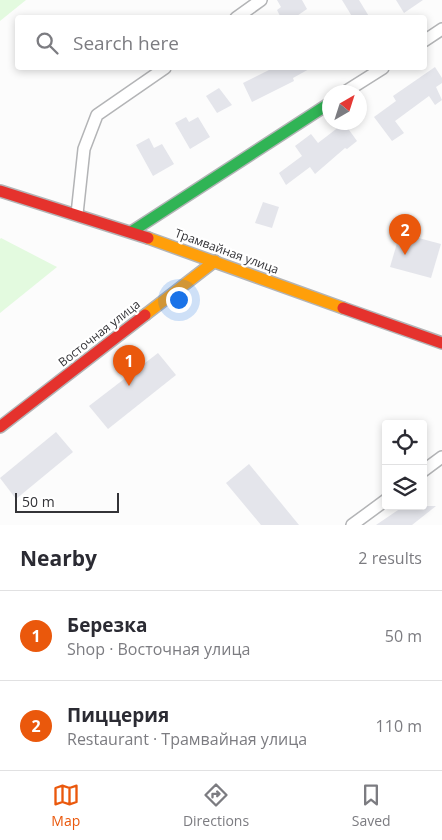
<!DOCTYPE html>
<meta charset="utf-8">
<style>
:root{--surface:#fff;--page:#f7f7f7;--text:#2b2b33;--muted:#7c7c81;--line:#e1e1e2;--accent:#ea580c}
body{margin:0;font-family:"Open Sans",sans-serif;background:var(--page);color:var(--text)}
.controls{position:absolute;right:15px;bottom:15px;display:grid;overflow:hidden;border-radius:5px;box-shadow:0 2px 8px #0003}
.controls button{width:45px;height:45px;display:grid;place-items:center;padding:0;border:0;border-bottom:1px solid var(--line);background:var(--surface);color:var(--text);font:25px sans-serif}
.compass{position:absolute;left:322px;top:85px;width:45px;height:45px;border-radius:50%;background:var(--surface);box-shadow:0 2px 8px #0003;rotate:39deg}
.scale{position:absolute;left:15px;bottom:12px;width:104px;box-sizing:border-box;padding-left:5px;border:2px solid #333337;border-top:0;font-size:14px;line-height:18px;white-space:nowrap;color:#333337;-webkit-text-stroke:4px #fff;paint-order:stroke}
.you{position:absolute;left:178px;top:299px;width:18px;height:18px;margin:-12px;border:4px solid #fff;border-radius:50%;background:#1a73e8;box-shadow:0 0 0 8px #1a73e833}
.badge{display:grid;place-items:center;width:32px;height:32px;border-radius:50%;background:var(--accent);color:#fff;font-size:16px;font-weight:700}
.pin{position:absolute;translate:-50% -41px;filter:drop-shadow(0 1px 2px #0008)}
.pin::after{content:'';position:absolute;top:26px;width:18px;height:15px;background:inherit;clip-path:polygon(0 0,100% 0,50% 100%)}
.list{margin:0;padding:0;list-style:none}
h2{display:flex;justify-content:space-between;align-items:center;height:65px;margin:0;padding:0 20px;font-size:21px}
h2 small{font-size:16px;font-weight:400;color:var(--muted)}
.list li{display:grid;grid-template-columns:32px 1fr auto;gap:15px;align-items:center;box-sizing:border-box;height:90px;padding:0 20px;border-top:1px solid var(--line)}
.list b{display:block;font-size:19px;white-space:nowrap}
.list p{margin:0;font-size:16px;white-space:nowrap;color:var(--muted)}
.list em{font-size:16px;font-style:normal;color:var(--muted)}
.icon{flex:none;width:28px;height:28px;fill:none;stroke:currentColor;stroke-width:2;stroke-linecap:round;stroke-linejoin:round}
.map{position:relative;flex:none;width:442px;height:525px;overflow:hidden}
.search{position:absolute;background:var(--surface);box-shadow:0 2px 8px #0003;left:15px;right:15px;top:15px;height:55px;display:flex;align-items:center;gap:12px;box-sizing:border-box;padding:0 18px;border-radius:5px;color:var(--muted);font-size:19px}
.sheet{height:245px;background:var(--surface)}
nav{display:flex;justify-content:space-around;align-items:center;box-sizing:border-box;height:70px;border-top:1px solid var(--line);background:var(--surface);font-size:14px;color:var(--muted)}
nav a{display:grid;justify-items:center;gap:2px}
nav .on{color:var(--accent)}
.map>svg:first-child{display:block}
</style>
<div class="map">
<svg width="442" height="525" viewBox="0 0 442 525">
<rect width="100%" height="100%" fill="#fcfcfc"/>
<!-- green -->
<g fill="#e3fadf">
<polygon points="0,0 26,0 0,21"/>
<polygon points="1,238 57,267 0,313 0,239"/>
</g>
<!-- building -->
<g fill="#e4e5eb">
<polygon points="277,0 302,0 307,9 294,18 281,18 277,10 281,7"/>
<polygon points="342,0 359,0 370,18 353,18"/>
<polygon points="396,0 423,0 404,13"/>
<polygon points="435,67 442,78 442,83 436,87 442,100 435,105 429,96 395,121 404,133 392,141 374,117 396,101 393,96"/>
<polygon points="273,68 311,68 293,78 294,81 252,102 243,83"/>
<polygon points="219,88 232,105 217,113 206,96"/>
<polygon points="186,117 189,122 198,117 210,137 190,149 175,123"/>
<polygon points="344,123 357,141 347,149 345,148 315,174 310,167 286,185 279,173 302,156 295,146 311,134 318,143"/>
<polygon points="149,138 154,148 162,144 174,164 153,176 136,145"/>
<polygon points="263,202 279,207 272,228 255,223"/>
<polygon points="400,233 441,244 431,278 390,267"/>
<polygon points="158,353 176,375 108,429 89,406"/>
<polygon points="56,432 73,452 16,499 0,478"/>
<polygon points="249,464 299,525 261,525 226,483"/>
<polygon points="404,506 436,506 412,525 376,525"/>
</g>
<g fill="none" stroke-linecap="round" stroke-linejoin="round">
<!-- street casing -->
<g stroke="#b3b4b6" stroke-width="14">
<g id="street">
<polyline points="236,18 261,0"/>
<polyline points="424,41 442,29"/>
<polyline points="345,92 383,68"/>
<polyline points="77,214 84,149 97,115 165,68"/>
<polyline points="423,471 442,457"/>
<polyline points="352,525 386,500"/>
</g>
</g>
<!-- fast casing -->
<g stroke="#b3b4b6" stroke-width="14">
<polyline id="fast" points="131,232 330,103"/>
</g>
<!-- slow casing -->
<g stroke="#b3b4b6" stroke-width="14">
<g id="slow">
<polyline points="148,238 343,308"/>
<polyline points="145,315 215,261"/>
</g>
</g>
<!-- jam casing -->
<g stroke="#b3b4b6" stroke-width="14">
<g id="jam">
<polyline points="0,191 148,238"/>
<polyline points="343,308 442,343"/>
<polyline points="0,427 145,315"/>
</g>
</g>
<!-- street -->
<use href="#street" stroke="#fff" stroke-width="11"/>
<!-- fast -->
<use href="#fast" stroke="#30b455" stroke-width="11"/>
<!-- slow -->
<use href="#slow" stroke="#ff9f0a" stroke-width="11"/>
<!-- jam -->
<use href="#jam" stroke="#e5322d" stroke-width="11"/>
</g>
<g text-anchor="middle" dominant-baseline="central" stroke-width="4.5" stroke-linejoin="round" paint-order="stroke">
<!-- street labels -->
<g font-size="12" fill="#333337" stroke="#fff">
<text transform="translate(227 251) rotate(20)">Трамвайная улица</text>
<text transform="translate(99 333) rotate(-38)">Восточная улица</text>
</g>
</g>
</svg>
<div class="controls">
<button><svg class="icon" aria-label="locate" viewBox="0 0 24 24"><circle cx="12" cy="12" r="6"/><path d="M12 2v4M12 18v4M2 12h4M18 12h4"/></svg></button>
<button><svg class="icon" aria-label="layers" viewBox="0 0 24 24"><path d="M12 4l9 5-9 5-9-5zM3 14l9 5 9-5"/></svg></button>
</div>
<svg class="compass" viewBox="-18 -18 36 36"><path d="M0-13l5 13h-10z" fill="#e53935"/><path d="M0 13l5-13h-10z" fill="#7c7c81"/></svg>
<div class="scale">50 m</div>
<div class="you"></div>
<div class="pin badge" style="left:129px;top:386px">1</div>
<div class="pin badge" style="left:405px;top:255px">2</div>
<div class="search"><svg class="icon" aria-label="search" viewBox="0 0 24 24"><circle cx="10" cy="10" r="6"/><path d="M15 15l6 6"/></svg>Search here</div>
</div>
<section class="sheet">
<h2>Nearby<small>2 results</small></h2>
<ul class="list">
<li><span class="badge">1</span><div><b>Березка</b><p>Shop · Восточная улица</p></div><em>50 m</em></li>
<li><span class="badge">2</span><div><b>Пиццерия</b><p>Restaurant · Трамвайная улица</p></div><em>110 m</em></li>
</ul>
</section>
<nav>
<a class="on"><svg class="icon" aria-label="map" viewBox="0 0 24 24"><path d="M3 6l6-2 6 2 6-2v14l-6 2-6-2-6 2zM9 4v14M15 6v14"/></svg>Map</a>
<a><svg class="icon" aria-label="directions" viewBox="0 0 24 24"><path d="M12 3l9 9-9 9-9-9zM9 14v-3h6M13 9l2 2-2 2"/></svg>Directions</a>
<a><svg class="icon" aria-label="saved" viewBox="0 0 24 24"><path d="M7 4h10v16l-5-4-5 4z"/></svg>Saved</a>
</nav>
